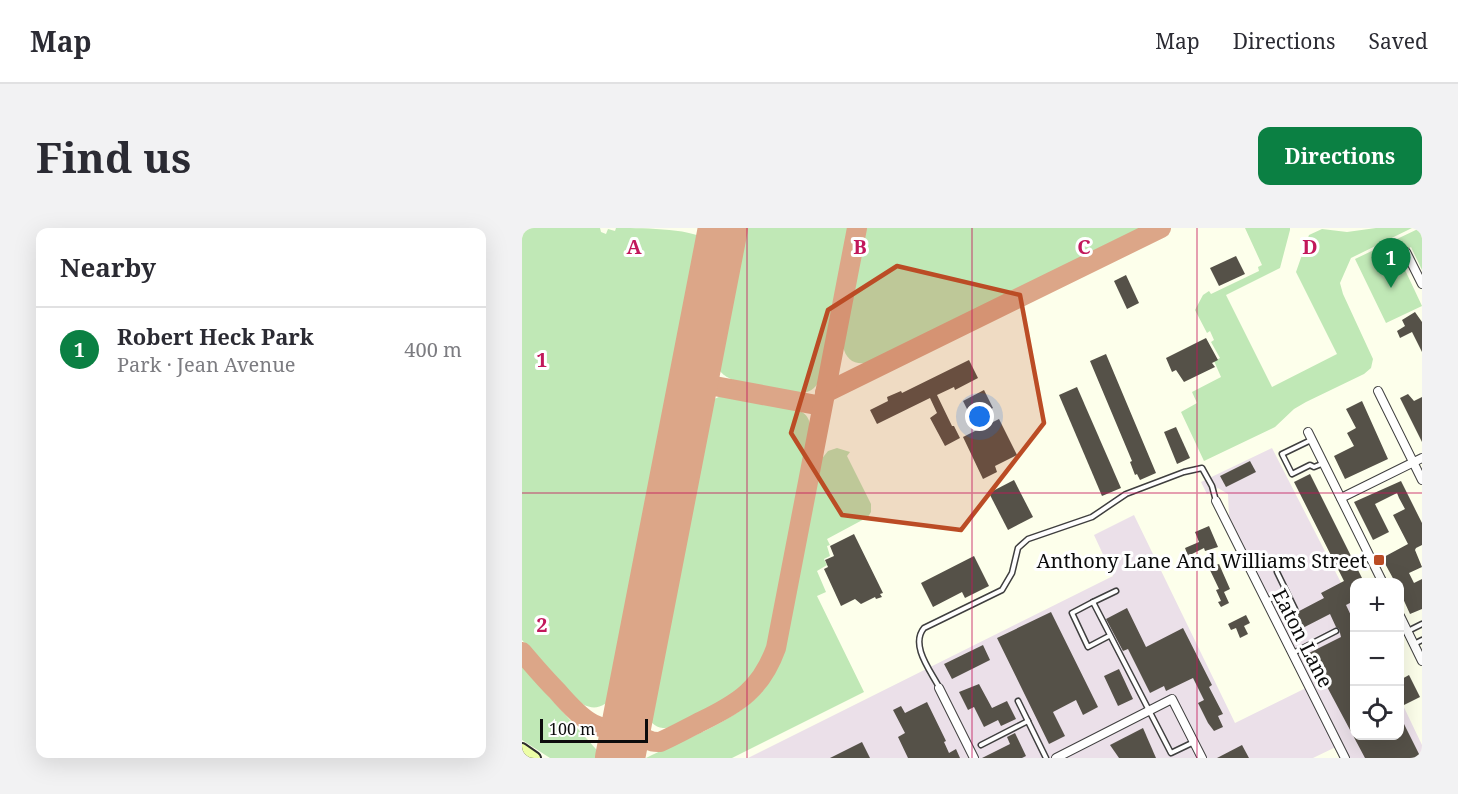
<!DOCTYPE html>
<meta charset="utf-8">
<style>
:root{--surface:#fff;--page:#f2f2f3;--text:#2b2b33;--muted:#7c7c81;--line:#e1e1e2;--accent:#0b8043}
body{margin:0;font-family:"Noto Serif",serif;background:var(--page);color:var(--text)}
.controls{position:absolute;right:18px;bottom:18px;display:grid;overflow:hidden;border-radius:12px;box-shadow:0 6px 24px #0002}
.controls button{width:54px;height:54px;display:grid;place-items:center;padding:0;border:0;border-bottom:2px solid var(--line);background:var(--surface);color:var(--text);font:30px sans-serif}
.scale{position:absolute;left:18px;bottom:15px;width:108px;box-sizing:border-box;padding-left:6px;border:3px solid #0c0c0c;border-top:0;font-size:16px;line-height:21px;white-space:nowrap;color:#0c0c0c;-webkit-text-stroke:4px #fff;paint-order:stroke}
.you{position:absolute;left:458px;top:189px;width:21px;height:21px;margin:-15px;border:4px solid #fff;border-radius:50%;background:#1a73e8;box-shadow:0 0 0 9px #1a73e833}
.badge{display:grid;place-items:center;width:39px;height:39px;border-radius:50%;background:var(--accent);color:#fff;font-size:20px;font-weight:700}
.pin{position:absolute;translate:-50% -50px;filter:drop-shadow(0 2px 3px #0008)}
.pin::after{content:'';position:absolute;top:32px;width:21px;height:18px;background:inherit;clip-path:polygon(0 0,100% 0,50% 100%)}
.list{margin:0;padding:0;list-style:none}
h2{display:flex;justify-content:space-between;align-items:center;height:78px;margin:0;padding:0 24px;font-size:26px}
h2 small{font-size:20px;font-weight:400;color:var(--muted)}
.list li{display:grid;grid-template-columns:39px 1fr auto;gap:18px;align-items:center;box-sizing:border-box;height:84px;padding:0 24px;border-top:2px solid var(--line)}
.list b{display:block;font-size:22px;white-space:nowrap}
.list p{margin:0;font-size:20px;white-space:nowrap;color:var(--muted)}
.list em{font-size:20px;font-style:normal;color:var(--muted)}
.icon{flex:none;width:33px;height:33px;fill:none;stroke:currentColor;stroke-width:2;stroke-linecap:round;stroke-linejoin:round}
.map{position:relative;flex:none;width:900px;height:530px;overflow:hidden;border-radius:12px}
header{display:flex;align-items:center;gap:36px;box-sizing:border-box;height:84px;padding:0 30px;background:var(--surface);border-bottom:2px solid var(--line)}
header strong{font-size:28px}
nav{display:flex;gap:33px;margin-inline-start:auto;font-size:21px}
.intro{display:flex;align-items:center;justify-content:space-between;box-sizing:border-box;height:144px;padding:0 36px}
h1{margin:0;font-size:42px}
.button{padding:15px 27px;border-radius:12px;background:var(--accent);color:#fff;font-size:21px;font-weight:700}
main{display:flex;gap:36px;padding:0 36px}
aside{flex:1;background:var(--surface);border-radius:12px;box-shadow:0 6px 24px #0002}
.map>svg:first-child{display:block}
</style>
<header>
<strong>Map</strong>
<nav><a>Map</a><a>Directions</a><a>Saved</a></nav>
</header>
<div class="intro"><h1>Find us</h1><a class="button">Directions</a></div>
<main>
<aside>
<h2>Nearby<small></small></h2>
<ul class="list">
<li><span class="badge">1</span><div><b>Robert Heck Park</b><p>Park · Jean Avenue</p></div><em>400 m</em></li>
</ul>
</aside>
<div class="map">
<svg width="900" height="530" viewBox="0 0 900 530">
<rect width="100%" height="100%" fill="#fdffeb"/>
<!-- industrial -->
<polygon fill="#ebe0e9" points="750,220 832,380 832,508 878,508 878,471 900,517 900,530 828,530 820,516 791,530 226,530 591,348 572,307 612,287 713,495 790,457 707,288 706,266 696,260 685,266 679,254"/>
<!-- green -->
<g fill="#c0e8b6">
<path d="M0,0H78L79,4L84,6L86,1L93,3L94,0C113,0 170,0 182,11L94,464C71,498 50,468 32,448C21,436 11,424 0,412Z"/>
<path d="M217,0H326L297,153C293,161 287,165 278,165L211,152C201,148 194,141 192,130Z"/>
<path d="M343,0H626L349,134C334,138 324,133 321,118Z"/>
<polygon points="723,0 768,0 768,2 758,40 704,67 750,159 815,126 774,44 787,7 800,1 825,4 854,0 890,0 829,30 818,55 821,66 851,131 849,140 842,146 784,174 772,181 753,199 682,233 659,184 675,175 670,164 699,149 692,133 698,130 689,114 692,112 688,103 685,105 673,82 681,67 687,63 689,66 737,43 736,39 740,37"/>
<polygon points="898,0 900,0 900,42 889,19 876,27 900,78 864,95 833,31"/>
<path d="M199,168L213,169L278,183C288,188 289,196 287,206L247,411C242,429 235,443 223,457C212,469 156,502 141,500C132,499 128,493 123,486L182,181L190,172Z"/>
<path d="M315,220L328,224L325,228L349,276V284L346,289L305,311L308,317L305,318L308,328L302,331L305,337L295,343L304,364L295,368L342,464L210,530H124C158,513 210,495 237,467C249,454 255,439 262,423L298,233L306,223Z"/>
<polygon points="0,438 81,529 81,530 28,530 0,512"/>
</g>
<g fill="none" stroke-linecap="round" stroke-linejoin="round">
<!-- taxiway -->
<g stroke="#dca688" stroke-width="20">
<polyline points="171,154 300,178"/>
<polyline points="303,165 639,0"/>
<path d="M0,424C11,437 23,451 35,463C53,484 88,524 108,480"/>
<path d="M108,480C107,498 120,515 138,514C152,508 166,500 180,493C217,475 239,461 254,420L335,0"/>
</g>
<!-- runway -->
<polyline stroke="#dca688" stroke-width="50" points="98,530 201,0"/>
</g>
<!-- building -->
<g fill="#555148">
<polygon points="714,28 723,46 697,58 688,40"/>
<polygon points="604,47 617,75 605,81 592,53"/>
<polygon points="893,84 900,94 900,124 890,104 878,110 875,103 883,98 880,92"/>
<polygon points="684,110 696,132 690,135 693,139 662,154 654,142 650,144 644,130"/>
<polygon points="584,126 634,245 618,252 615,246 613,247 608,234 610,233 568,133"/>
<polygon points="447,132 456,150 433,162 432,159 415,167 430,198 432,198 438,210 423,218 408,190 415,185 408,170 355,196 348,182 366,173 365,169 379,163 380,165"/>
<polygon points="555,159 599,260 580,268 537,167"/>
<polygon points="462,162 471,180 450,191 441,173"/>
<polygon points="886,166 892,173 900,169 900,214 878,170"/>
<polygon points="840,173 866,231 823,251 812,228 832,218 825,205 834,200 824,181"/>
<polygon points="477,191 495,227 473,238 475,244 461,251 441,209"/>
<polygon points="654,199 668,230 655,236 642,204"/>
<polygon points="728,233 734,244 704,259 698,248"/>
<polygon points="788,246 842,354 832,354 832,373 824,377 832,394 832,507 878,507 878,488 899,530 843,530 787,425 819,409 817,401 814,399 808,386 769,406 762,391 802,370 799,365 822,353 772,254"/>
<polygon points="492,252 511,289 486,302 467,265"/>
<polygon points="879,253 900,295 900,317 894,320 893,322 900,339 887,345 892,355 900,351 900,381 888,386 878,364 878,354 873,354 860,330 886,316 871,287 883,281 877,270 875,265 853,276 867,304 851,312 832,274"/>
<polygon points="687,298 696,319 683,323 682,320 666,328 663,320 677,314 673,304"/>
<polygon points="332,306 361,365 358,366 360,369 354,371 353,369 339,376 333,371 319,378 302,341 306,339 303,332 312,328 308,318"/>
<polygon points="452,328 467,358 443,370 440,364 411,379 399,355"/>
<polygon points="697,336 708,361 702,364 707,375 699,379 696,374 699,373 694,362 697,361 687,340"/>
<polygon points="605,380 624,419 661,400 690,457 687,459 701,486 696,488 701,499 692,503 686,495 676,475 682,472 671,450 644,463 642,458 628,465 606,421 601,423 584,391"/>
<polygon points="529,384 576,479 561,487 554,472 531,484 543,508 527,516 475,410"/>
<polygon points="724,387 728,395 722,398 726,406 718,410 714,400 709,402 706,396"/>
<polygon points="461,417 468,432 430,451 422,436"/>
<polygon points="597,441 611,471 596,478 582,448"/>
<polygon points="887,447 898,469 878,479 878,452"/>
<polygon points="457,456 470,480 485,473 494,491 479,498 476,492 462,499 452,479 446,482 437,464"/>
<polygon points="405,474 424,513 422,514 427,525 434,521 438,530 386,530 376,509 383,505 371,482 379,478 383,485"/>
<polygon points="621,500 634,530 597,530 588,517"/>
<polygon points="493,505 504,528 500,530 460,530 488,516 485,509"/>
<polygon points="340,514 348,530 308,530"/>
<polygon points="720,517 727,530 695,530"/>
</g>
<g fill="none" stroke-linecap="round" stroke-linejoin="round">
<!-- lane casing -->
<g stroke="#3f3f3f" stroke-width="7">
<g id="lane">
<polyline points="789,212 760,226 770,246 788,237 792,239 802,235"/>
<polyline points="755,344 773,381"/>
<polyline points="745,373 764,363"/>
<polyline points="571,374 594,363"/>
<polyline points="886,403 900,396"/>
<polyline points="587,408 566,419 550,385 571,374 649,525 672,514"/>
<polyline points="892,416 900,412"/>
<polyline points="771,425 814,403"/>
<path d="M417,459C408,442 388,417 402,400L480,362L490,345L496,320L506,311L570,289L604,266L662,244L680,240L690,258L694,273"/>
<polyline points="496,473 524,530"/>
<polyline points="459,517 506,493"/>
</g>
</g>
<!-- street casing -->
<g stroke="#3f3f3f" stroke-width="10">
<g id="street">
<polyline points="884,24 900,56"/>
<polyline points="856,163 900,252"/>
<polyline points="786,204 861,355"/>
<polyline points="819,270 900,230"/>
<polyline points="694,273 823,530"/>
<polyline points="878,388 900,433"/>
<polyline points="417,460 452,530"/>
<polyline points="534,530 650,471 680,530"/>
</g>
</g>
<!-- secondary casing -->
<g stroke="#2e2e2e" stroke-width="14">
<polyline id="secondary" points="0,521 13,530"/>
</g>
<!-- lane -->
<use href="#lane" stroke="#fff" stroke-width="4"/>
<!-- street -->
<use href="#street" stroke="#fff" stroke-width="8"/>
<!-- secondary -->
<use href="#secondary" stroke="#edfea7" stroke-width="10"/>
</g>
<!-- marked area -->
<path fill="#bb4c25" fill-opacity="0.2" stroke="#bb4c25" stroke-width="4.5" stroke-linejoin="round" d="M375,38L498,67L522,195L439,302L320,287L269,205L306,82Z"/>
<!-- grid -->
<path fill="none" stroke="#c2185b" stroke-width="1.5" stroke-opacity="0.55" d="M225,0V530M450,0V530M675,0V530M0,265H900"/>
<!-- markers -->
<rect fill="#bb4c25" stroke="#fff" stroke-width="2" x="851" y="326" width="12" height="12" rx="3"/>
<g text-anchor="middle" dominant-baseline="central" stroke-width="6" stroke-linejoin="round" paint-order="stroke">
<!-- poi labels -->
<g font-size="20" fill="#0c0c0c" stroke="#fff" text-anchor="end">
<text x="845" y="332">Anthony Lane And Williams Street</text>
</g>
<!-- street labels -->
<g font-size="20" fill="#0c0c0c" stroke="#fff">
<text transform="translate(781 410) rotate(63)">Eaton Lane</text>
</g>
</g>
<g font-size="20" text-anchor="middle" font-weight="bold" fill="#c2185b" stroke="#fff" stroke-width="6" stroke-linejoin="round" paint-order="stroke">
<text x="112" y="26">A</text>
<text x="338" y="26">B</text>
<text x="562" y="26">C</text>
<text x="788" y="26">D</text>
<text x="20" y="139">1</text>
<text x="20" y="404">2</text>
</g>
</svg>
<div class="controls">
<button>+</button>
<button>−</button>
<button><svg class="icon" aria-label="locate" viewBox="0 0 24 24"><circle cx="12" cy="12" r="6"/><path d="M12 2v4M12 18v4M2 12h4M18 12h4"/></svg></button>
</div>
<div class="scale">100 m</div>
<div class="you"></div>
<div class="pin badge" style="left:869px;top:60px">1</div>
</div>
</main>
